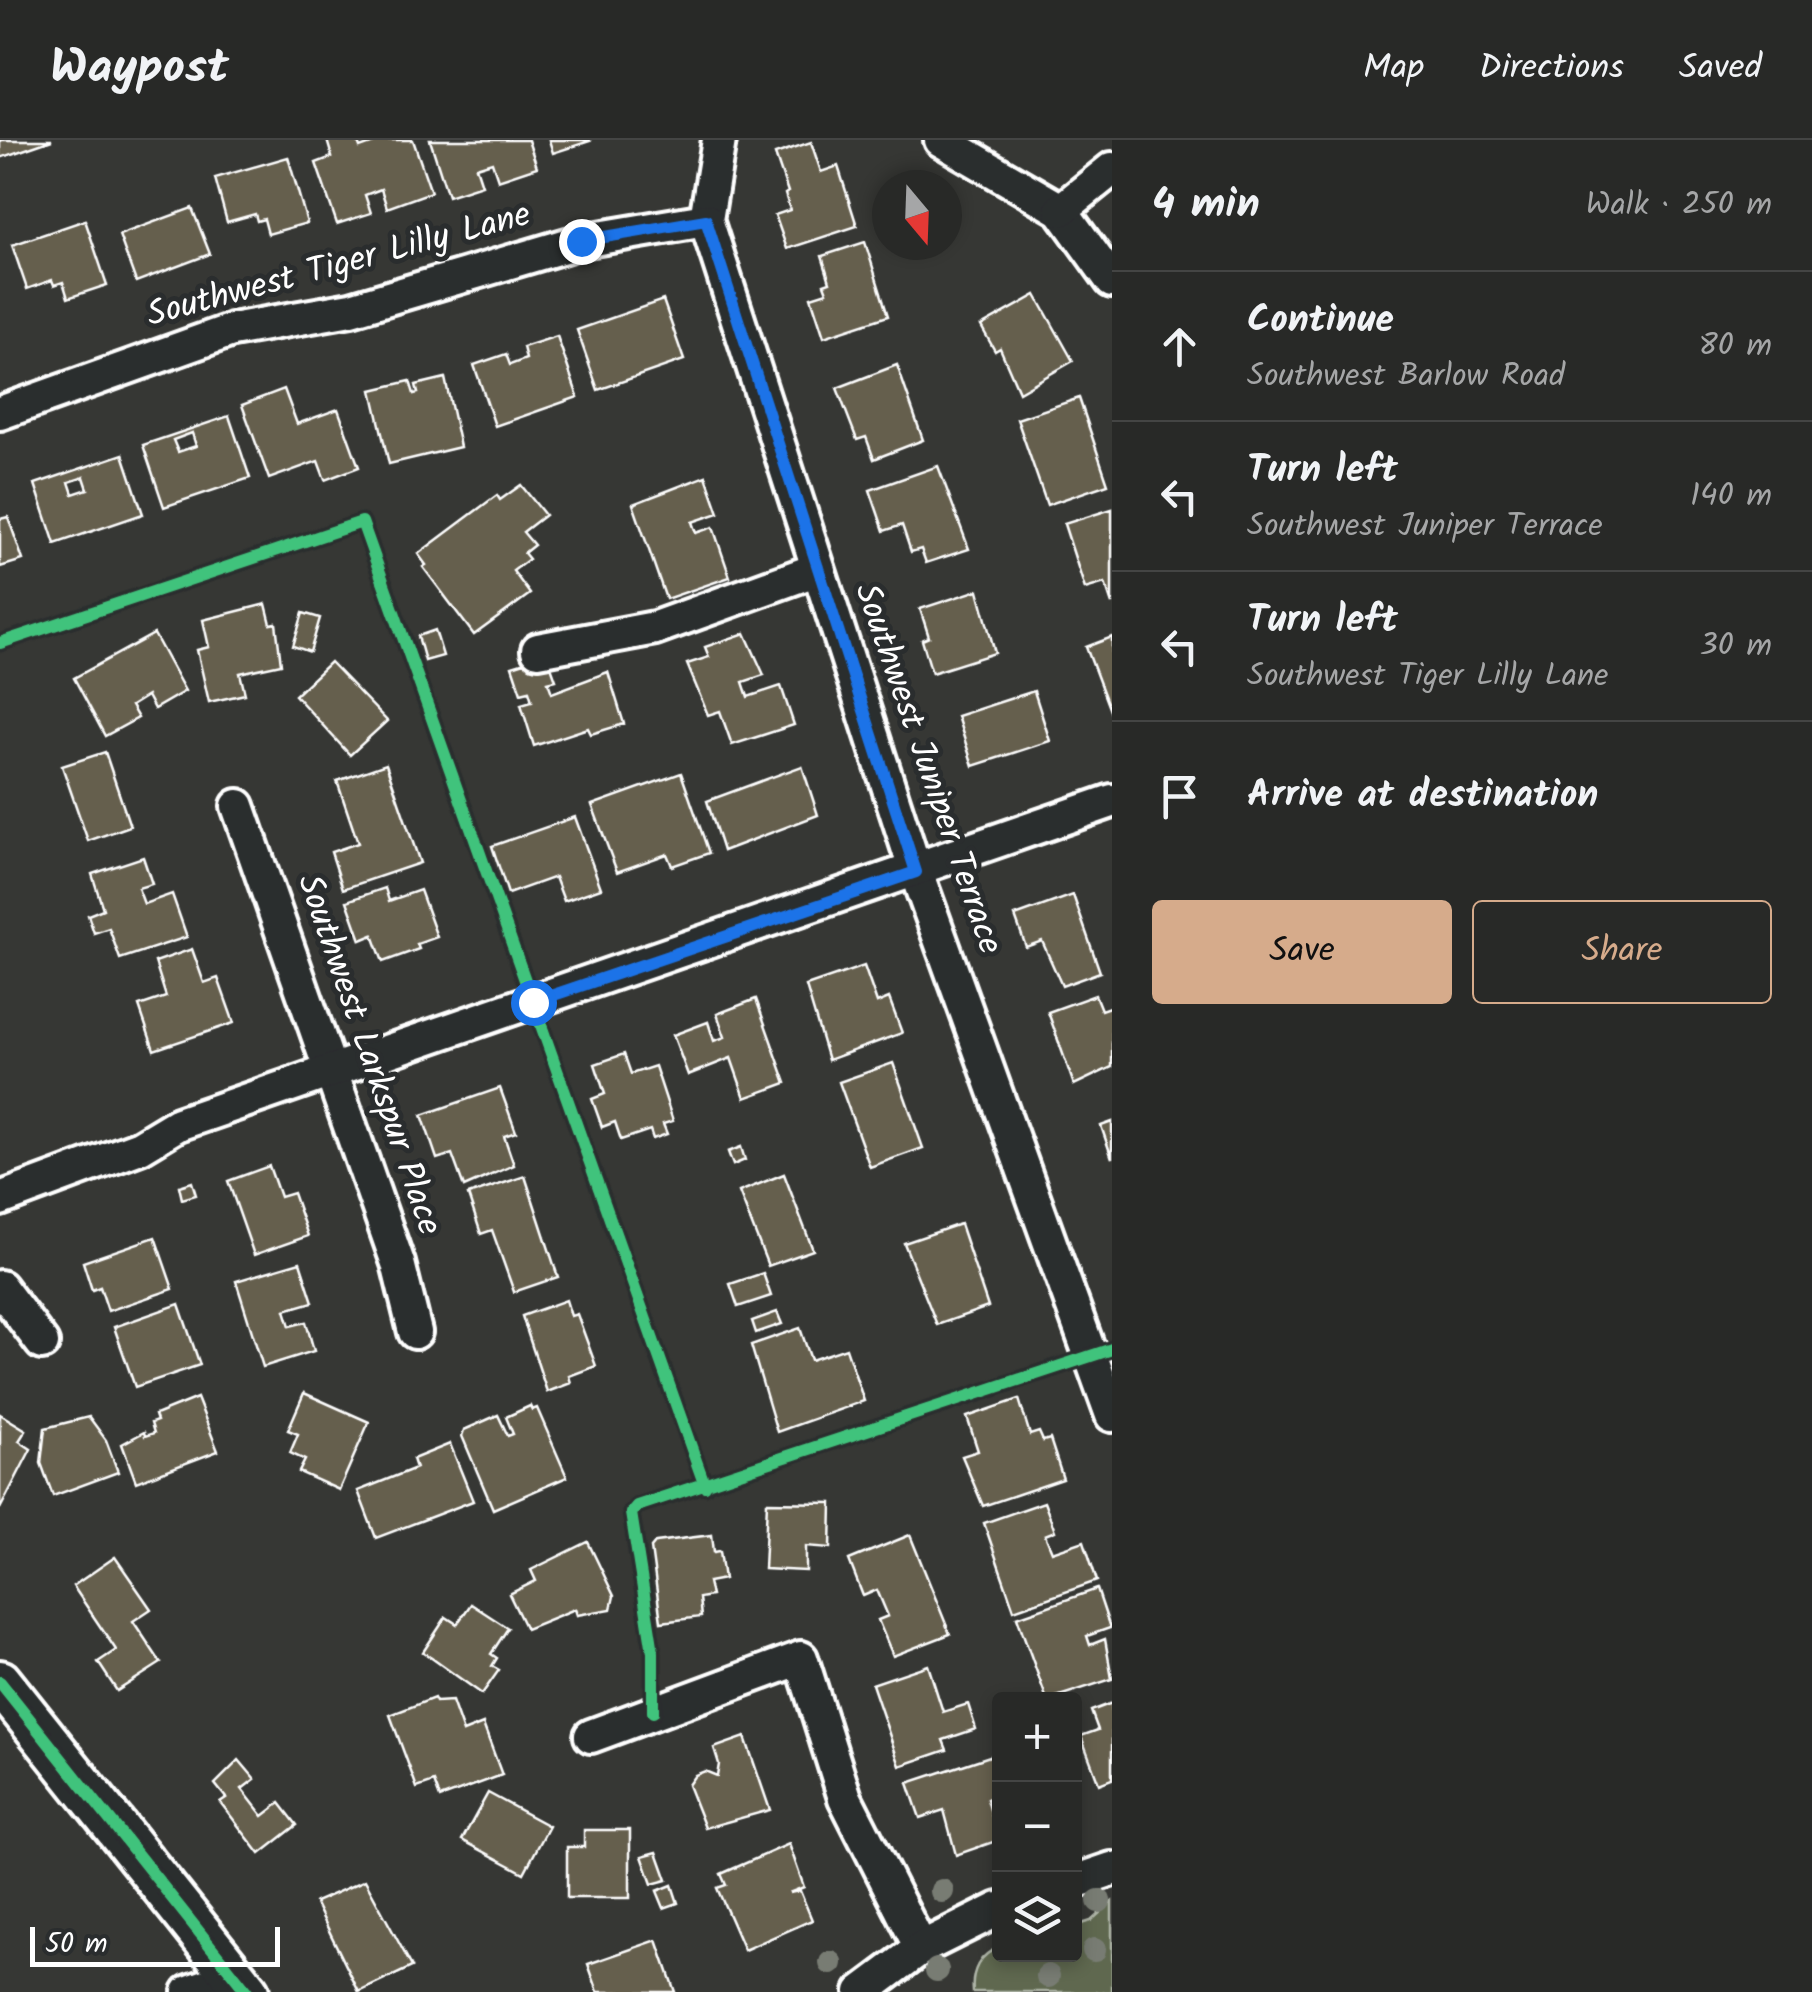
<!DOCTYPE html>
<meta charset="utf-8">
<style>
:root{--surface:#282927;--page:#30312f;--text:#f1f3f6;--muted:#a5a6a7;--line:#444544;--accent:#d6ab8b}
body{margin:0;font-family:Kalam,sans-serif;background:var(--page);color:var(--text)}
.controls{position:absolute;right:30px;bottom:30px;display:grid;overflow:hidden;border-radius:10px;box-shadow:0 5px 15px #0003}
.controls button{width:90px;height:90px;display:grid;place-items:center;padding:0;border:0;border-bottom:2px solid var(--line);background:var(--surface);color:var(--text);font:50px sans-serif}
.compass{position:absolute;left:872px;top:30px;width:90px;height:90px;border-radius:50%;background:var(--surface);box-shadow:0 5px 15px #0003;rotate:161deg}
.scale{position:absolute;left:30px;bottom:25px;width:250px;box-sizing:border-box;padding-left:10px;border:5px solid #fff;border-top:0;font-size:28px;line-height:35px;white-space:nowrap;color:#fff;-webkit-text-stroke:8px #2a2d2e;paint-order:stroke}
.stop{position:absolute;width:30px;height:30px;margin:-22px;border:8px solid #1a73e8;border-radius:50%;background:#fff}
.stop.end{background:#1a73e8;border-color:#fff;box-shadow:0 2px 10px #0008}
.list{margin:0;padding:0;list-style:none}
h2{display:flex;justify-content:space-between;align-items:center;height:130px;margin:0;padding:0 40px;font-size:42px}
h2 small{font-size:32px;font-weight:400;color:var(--muted)}
.list li{display:grid;grid-template-columns:65px 1fr auto;gap:30px;align-items:center;box-sizing:border-box;height:150px;padding:0 40px;border-top:2px solid var(--line)}
.list b{display:block;font-size:38px;white-space:nowrap}
.list p{margin:0;font-size:32px;white-space:nowrap;color:var(--muted)}
.list em{font-size:32px;font-style:normal;color:var(--muted)}
.actions{display:flex;gap:20px;padding:30px 40px}
.actions a{flex:1;padding:22px 0;border:2px solid var(--accent);border-radius:10px;text-align:center;font-size:35px;color:var(--accent)}
.actions .main{background:var(--accent);color:#111}
.icon{flex:none;width:55px;height:55px;fill:none;stroke:currentColor;stroke-width:2;stroke-linecap:round;stroke-linejoin:round}
.map{position:relative;flex:none;width:1112px;height:1852px;overflow:hidden}
header{display:flex;align-items:center;gap:60px;box-sizing:border-box;height:140px;padding:0 50px;background:var(--surface);border-bottom:2px solid var(--line)}
header strong{font-size:48px}
nav{display:flex;gap:55px;margin-inline-start:auto;font-size:35px}
main{display:flex}
aside{flex:1;background:var(--surface)}
.map>svg:first-child{display:block}
</style>
<header>
<strong>Waypost</strong>
<nav><a>Map</a><a>Directions</a><a>Saved</a></nav>
</header>
<main>
<div class="map">
<svg width="1112" height="1852" viewBox="0 0 1112 1852">
<rect width="100%" height="100%" fill="#363734"/>
<filter id="ink" filterUnits="userSpaceOnUse"><feTurbulence type="fractalNoise" baseFrequency=".01" numOctaves="2"/><feDisplacementMap in="SourceGraphic" scale="20" xChannelSelector="R" yChannelSelector="G"/><feConvolveMatrix kernelMatrix="1 2 1 2 8 2 1 2 1" color-interpolation-filters="sRGB"/></filter>
<g filter="url(#ink)">
<!-- green -->
<path fill="#5e684f" stroke="#aeb4a7" stroke-width="2.5" d="M1112,1762V1852H973C971,1832 979,1814 999,1808V1814H1074L1075,1786L1091,1781Z"/>
<!-- building -->
<g fill="#655e4e" stroke="#fff" stroke-width="2.5" fill-rule="evenodd">
<polygon points="0,0 52,0 0,18"/>
<polygon points="327,0 357,0 360,8 382,0 413,0 431,52 387,68 381,49 365,55 371,73 337,84 316,23 332,17"/>
<polygon points="430,0 528,0 537,27 498,40 492,22 476,27 482,45 448,56"/>
<polygon points="549,0 589,0 590,1 553,13"/>
<polygon points="811,2 821,32 838,26 857,86 787,109 775,75 790,70 785,54 788,52 775,14"/>
<polygon points="288,17 307,83 268,94 264,79 257,81 255,74 227,82 215,38"/>
<polygon points="192,68 210,114 136,142 119,95"/>
<polygon points="85,80 107,145 68,158 63,142 54,145 52,140 27,149 12,105"/>
<polygon points="865,102 888,176 824,197 811,157 827,152 824,144 830,142 822,116"/>
<polygon points="1036,155 1073,221 1019,252 1000,208 995,211 981,186"/>
<polygon points="663,160 684,220 598,250 577,190"/>
<polygon points="557,196 578,257 495,286 474,225 506,214 510,225 526,219 523,207"/>
<polygon points="897,225 923,300 874,319 866,297 857,300 837,248"/>
<polygon points="445,238 460,307 389,324 372,250 410,241 414,254 418,253 416,245"/>
<polygon points="284,249 297,284 338,269 359,327 325,340 318,321 269,339 242,265"/>
<polygon points="1079,258 1108,344 1047,365 1017,279"/>
<path d="M229,276L250,338L164,367L143,305ZM192,293L196,306L178,312L173,300Z"/>
<path d="M123,314L143,374L55,404L35,344ZM84,337L88,349L73,354L69,342Z"/>
<polygon points="938,326 969,409 926,423 921,409 911,412 902,385 884,391 870,350"/>
<polygon points="706,336 719,373 692,382 696,393 713,387 730,437 666,459 633,364"/>
<polygon points="521,345 545,375 523,392 534,405 524,413 529,419 513,431 530,454 474,495 423,427 426,425 418,414 497,355 500,360"/>
<polygon points="1112,369 1112,464 1105,443 1085,449 1064,384"/>
<polygon points="8,377 23,420 0,427 0,379"/>
<polygon points="978,450 995,513 932,533 922,500 929,497 920,469"/>
<polygon points="266,464 271,484 276,483 281,524 240,533 245,554 209,562 197,510 209,507 203,480"/>
<polygon points="303,473 320,478 310,512 293,506"/>
<polygon points="435,490 443,516 425,521 418,496"/>
<polygon points="745,493 764,535 743,542 748,557 781,546 794,585 732,605 720,571 708,575 687,524 709,517 705,507"/>
<polygon points="154,494 185,551 154,569 147,556 131,566 138,578 105,596 74,538"/>
<polygon points="1112,497 1112,576 1086,507"/>
<polygon points="547,515 556,540 548,542 552,553 608,532 624,584 591,594 588,588 534,606 521,564 532,561 529,551 521,553 512,526"/>
<polygon points="330,522 387,581 350,615 295,555"/>
<polygon points="1034,551 1050,601 973,626 957,576"/>
<polygon points="105,612 130,686 88,701 62,626"/>
<polygon points="386,624 420,723 343,749 331,712 358,703 337,641"/>
<polygon points="802,626 818,675 723,711 707,661"/>
<polygon points="681,633 709,713 672,726 667,714 617,732 592,665"/>
<polygon points="575,677 601,748 564,761 555,737 508,754 492,706"/>
<polygon points="143,717 152,744 138,748 144,764 172,754 187,797 120,819 109,788 94,793 88,775 103,769 92,734"/>
<polygon points="385,748 389,761 420,750 437,797 417,804 419,809 383,822 373,795 361,800 347,761"/>
<polygon points="1073,755 1100,832 1062,846 1042,801 1026,807 1015,776"/>
<polygon points="192,809 204,843 218,838 234,883 154,910 139,866 166,857 155,822"/>
<polygon points="864,826 877,863 889,858 902,893 828,920 806,846"/>
<polygon points="1095,855 1101,870 1112,866 1112,927 1074,945 1048,872"/>
<polygon points="756,859 786,943 745,958 731,918 688,935 673,895 708,882 714,901 725,897 717,874"/>
<polygon points="624,914 631,934 655,926 673,981 663,984 667,994 653,999 650,990 621,1000 615,982 602,987 592,959 605,954 595,924"/>
<polygon points="893,923 923,1008 870,1027 839,942"/>
<polygon points="500,948 516,992 504,996 514,1025 464,1047 452,1014 437,1019 422,975"/>
<polygon points="1112,982 1112,1018 1101,986"/>
<polygon points="741,1007 745,1020 733,1025 728,1012"/>
<polygon points="269,1026 280,1057 293,1053 308,1096 254,1115 228,1041"/>
<polygon points="784,1034 813,1110 768,1126 739,1052"/>
<polygon points="525,1036 558,1137 514,1152 492,1090 481,1094 468,1055"/>
<polygon points="192,1042 196,1055 182,1059 179,1046"/>
<polygon points="960,1084 988,1167 937,1185 904,1103"/>
<polygon points="155,1097 173,1149 108,1171 100,1147 92,1150 83,1122"/>
<polygon points="300,1122 313,1162 285,1170 290,1186 306,1182 314,1211 263,1227 236,1141"/>
<polygon points="763,1133 771,1156 738,1167 730,1144"/>
<polygon points="566,1160 571,1176 577,1174 596,1226 569,1236 571,1243 547,1252 522,1176"/>
<polygon points="179,1164 200,1225 135,1247 114,1187"/>
<polygon points="777,1172 782,1184 756,1193 752,1181"/>
<polygon points="800,1188 811,1220 846,1208 864,1261 777,1292 751,1205"/>
<polygon points="304,1253 369,1282 339,1350 299,1332 305,1320 290,1313 298,1294 288,1290"/>
<polygon points="197,1258 218,1311 136,1342 122,1304 144,1292 145,1296 154,1293 151,1283 157,1281 155,1275"/>
<polygon points="1019,1259 1030,1295 1039,1292 1043,1301 1050,1299 1063,1339 983,1366 962,1316 978,1311 967,1277"/>
<polygon points="530,1266 532,1270 537,1268 567,1337 493,1369 462,1296 464,1290 498,1275 508,1296 513,1294 506,1277"/>
<polygon points="0,1274 26,1290 19,1301 31,1309 0,1369"/>
<polygon points="89,1277 106,1300 118,1332 53,1356 41,1323 45,1288"/>
<polygon points="450,1304 473,1361 376,1398 358,1351 416,1328 413,1319"/>
<polygon points="767,1362 832,1363 831,1408 806,1406 806,1431 764,1429"/>
<polygon points="1044,1362 1055,1391 1045,1395 1052,1412 1084,1401 1097,1441 1014,1470 984,1383"/>
<polygon points="712,1395 714,1412 720,1411 724,1439 708,1442 711,1456 699,1458 701,1477 661,1482 651,1408 656,1402"/>
<polygon points="910,1395 950,1494 893,1516 878,1480 888,1476 877,1450 863,1456 849,1420"/>
<polygon points="588,1402 614,1456 611,1469 577,1475 575,1469 526,1489 509,1454 536,1441 531,1430"/>
<polygon points="115,1417 151,1469 133,1481 161,1523 117,1551 98,1522 116,1510 73,1446"/>
<polygon points="1097,1449 1110,1488 1087,1496 1090,1505 1105,1499 1112,1539 1047,1560 1017,1477"/>
<polygon points="471,1464 508,1488 491,1514 497,1518 492,1526 499,1530 482,1554 423,1512 446,1477 457,1484"/>
<polygon points="928,1525 943,1572 968,1564 976,1589 943,1600 947,1610 900,1626 872,1544"/>
<polygon points="434,1558 436,1562 452,1561 463,1592 483,1584 502,1635 440,1658 434,1642 417,1648 390,1575"/>
<polygon points="1112,1563 1112,1639 1099,1644 1081,1596 1098,1590 1091,1571"/>
<polygon points="745,1597 770,1670 705,1688 688,1645 695,1635 705,1631 717,1636 719,1624 714,1608"/>
<polygon points="993,1615 999,1654 987,1659 999,1700 956,1715 944,1670 920,1678 908,1643"/>
<polygon points="239,1620 255,1639 242,1649 263,1676 280,1663 297,1685 260,1714 220,1662 226,1658 215,1644"/>
<polygon points="488,1653 549,1686 524,1733 462,1700"/>
<polygon points="584,1690 630,1690 630,1758 567,1758 567,1707 584,1707"/>
<polygon points="789,1704 804,1747 789,1753 800,1751 812,1780 744,1810 717,1748 726,1745 721,1734"/>
<polygon points="657,1712 667,1740 652,1744 642,1716"/>
<polygon points="365,1740 412,1827 359,1852 315,1762"/>
<polygon points="672,1745 678,1763 664,1768 657,1751"/>
<polygon points="657,1800 675,1852 598,1852 588,1824"/>
</g>
<g fill="none" stroke-linecap="round" stroke-linejoin="round">
<!-- minor casing -->
<g stroke="#fff" stroke-width="40">
<g id="minor">
<polyline points="719,0 706,80 916,732 1112,1275"/>
<polyline points="941,0 1061,70 1112,141"/>
<polyline points="1061,70 1112,29"/>
<polyline points="0,273 232,190 351,169 581,101 706,80"/>
<polyline points="538,510 655,488 818,429"/>
<polyline points="238,666 398,1123 415,1192"/>
<polyline points="0,1059 140,1007 178,984 1112,661"/>
<polyline points="0,1147 42,1203"/>
<polyline points="591,1596 801,1518 845,1658 921,1808"/>
<polyline points="1074,1742 1112,1729"/>
<polyline points="189,1852 234,1836"/>
<polyline points="862,1852 921,1808 999,1769"/>
</g>
</g>
<!-- major casing -->
<g stroke="#fff" stroke-width="50">
<polyline id="major" points="0,1542 247,1852"/>
</g>
<!-- minor -->
<use href="#minor" stroke="#2a2d2e" stroke-width="32"/>
<!-- major -->
<use href="#major" stroke="#2a2d2e" stroke-width="42"/>
<!-- cycleway casing -->
<g stroke="#2a2d2e" stroke-width="19">
<g id="cycleway">
<polyline points="0,503 362,382 705,1346"/>
<polyline points="0,1542 247,1852"/>
<polyline points="653,1572 653,1512 631,1373 637,1366 1112,1209"/>
</g>
</g>
<!-- cycleway -->
<use href="#cycleway" stroke="#40c37c" stroke-width="12"/>
</g>
<!-- trees -->
<g fill="#787c73">
<circle cx="942" cy="1751" r="12"/>
<circle cx="1099" cy="1761" r="12"/>
<circle cx="1094" cy="1810" r="12"/>
<circle cx="831" cy="1823" r="12"/>
<circle cx="937" cy="1830" r="12"/>
<circle cx="1048" cy="1836" r="12"/>
</g>
</g>
<g fill="none" stroke-linecap="round" stroke-linejoin="round" filter="url(#ink)">
<!-- route -->
<polyline stroke="#1a73e8" stroke-width="12" points="533,862 916,732 706,80 581,101"/>
</g>
<g text-anchor="middle" dominant-baseline="central" stroke-width="10" stroke-linejoin="round" paint-order="stroke">
<!-- street labels -->
<g font-size="35" fill="#fff" stroke="#2a2d2e">
<text transform="translate(339 126) rotate(-15)">Southwest Tiger Lilly Lane</text>
<text transform="translate(927 629) rotate(71)">Southwest Juniper Terrace</text>
<text transform="translate(368 915) rotate(71)">Southwest Larkspur Place</text>
</g>
</g>
</svg>
<div class="controls">
<button>+</button>
<button>−</button>
<button><svg class="icon" aria-label="layers" viewBox="0 0 24 24"><path d="M12 4l9 5-9 5-9-5zM3 14l9 5 9-5"/></svg></button>
</div>
<svg class="compass" viewBox="-18 -18 36 36"><path d="M0-13l5 13h-10z" fill="#e53935"/><path d="M0 13l5-13h-10z" fill="#a5a6a7"/></svg>
<div class="scale">50 m</div>
<div class="stop" style="left:533px;top:862px"></div>
<div class="stop end" style="left:581px;top:101px"></div>
</div>
<aside>
<h2>4 min<small>Walk · 250 m</small></h2>
<ul class="list">
<li><svg class="icon" aria-label="ahead" viewBox="0 0 24 24"><path d="M12 20V5M6 11l6-6 6 6"/></svg><div><b>Continue</b><p>Southwest Barlow Road</p></div><em>80 m</em></li>
<li><svg class="icon" aria-label="left" viewBox="0 0 24 24"><path d="M17 20v-9H6M10 6l-5 5 5 5"/></svg><div><b>Turn left</b><p>Southwest Juniper Terrace</p></div><em>140 m</em></li>
<li><svg class="icon" aria-label="left" viewBox="0 0 24 24"><path d="M17 20v-9H6M10 6l-5 5 5 5"/></svg><div><b>Turn left</b><p>Southwest Tiger Lilly Lane</p></div><em>30 m</em></li>
<li><svg class="icon" aria-label="arrive" viewBox="0 0 24 24"><path d="M6 21V4h12l-3 4 3 4H6"/></svg><div><b>Arrive at destination</b></div></li>
</ul>
<div class="actions"><a class="main">Save</a><a>Share</a></div>
</aside>
</main>
